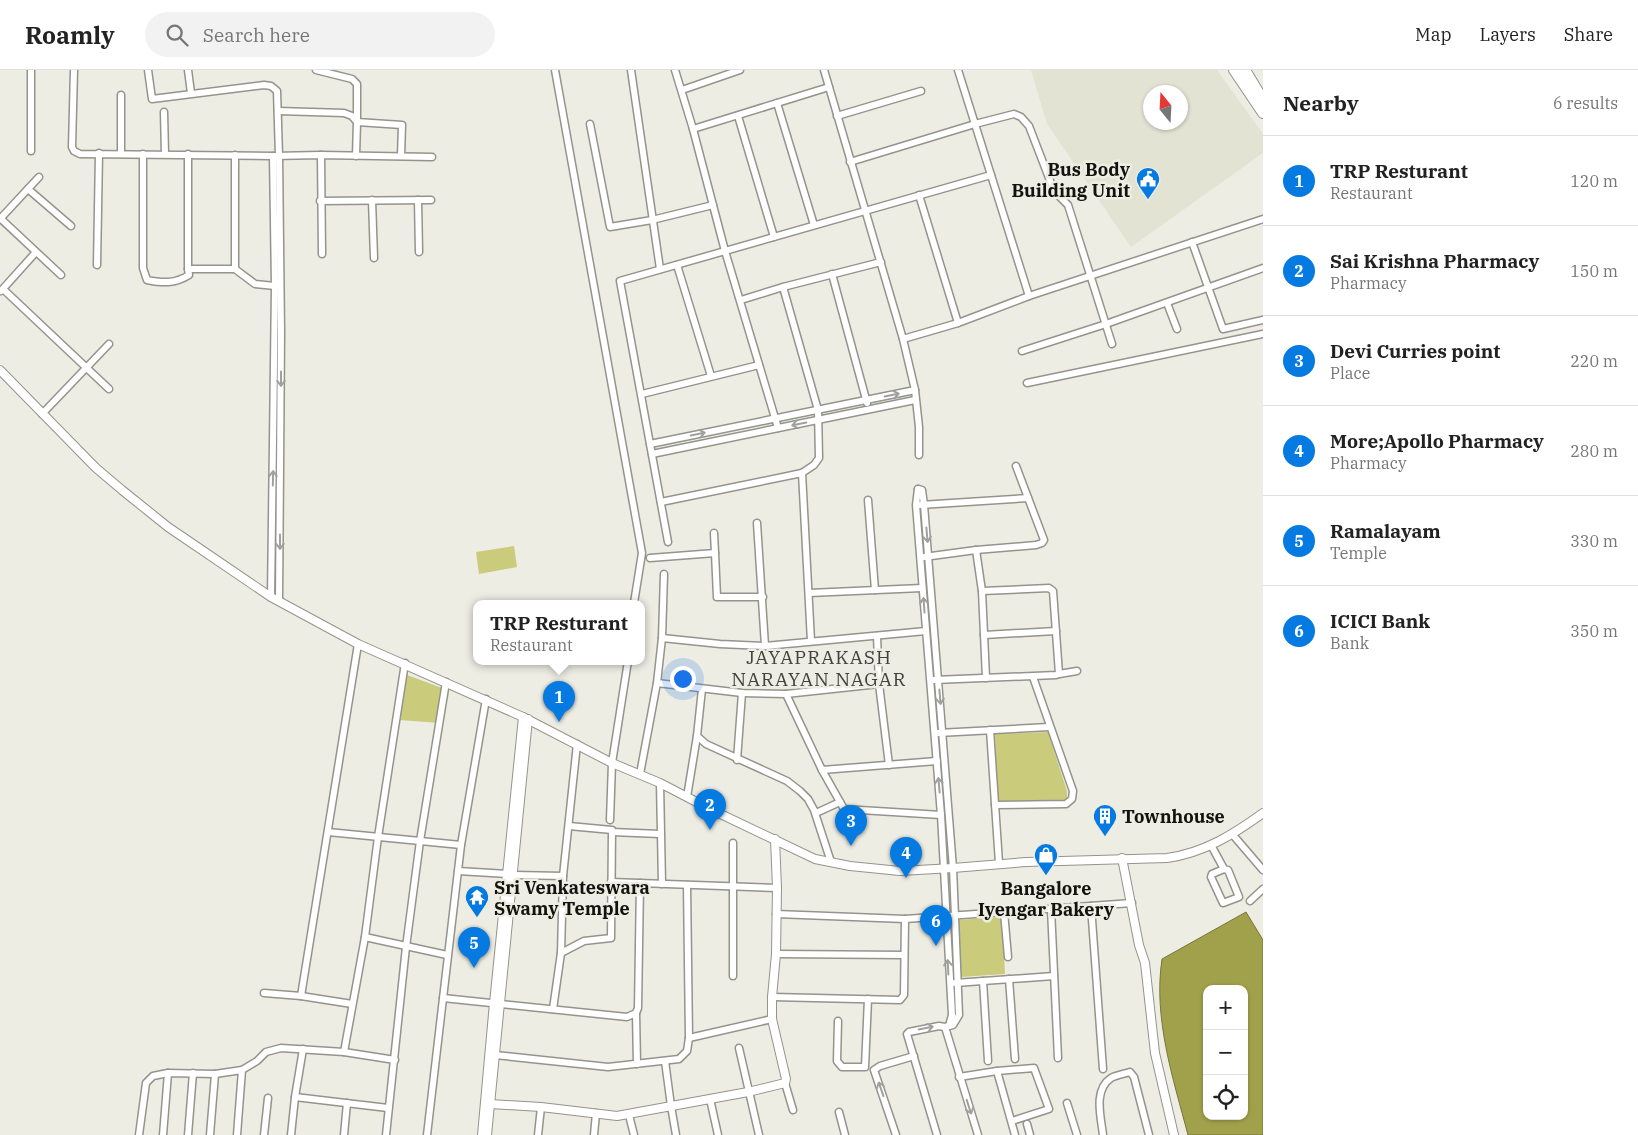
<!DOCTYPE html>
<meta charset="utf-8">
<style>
:root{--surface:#fff;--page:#f2f2f2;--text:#222;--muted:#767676;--line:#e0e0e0;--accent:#057ae1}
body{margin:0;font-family:"IBM Plex Serif",serif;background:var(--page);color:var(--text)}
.controls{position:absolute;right:15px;bottom:15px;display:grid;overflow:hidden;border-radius:10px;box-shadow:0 1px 4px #0004}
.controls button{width:45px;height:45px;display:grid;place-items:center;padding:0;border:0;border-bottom:1px solid var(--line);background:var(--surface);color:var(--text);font:25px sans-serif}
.compass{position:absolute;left:1143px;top:15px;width:45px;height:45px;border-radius:50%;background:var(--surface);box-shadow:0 1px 4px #0004;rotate:342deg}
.you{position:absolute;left:682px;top:608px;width:18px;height:18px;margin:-12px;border:4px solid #fff;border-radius:50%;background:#1a73e8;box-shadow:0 0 0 8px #1a73e833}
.badge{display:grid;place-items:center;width:32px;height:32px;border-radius:50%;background:var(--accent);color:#fff;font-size:16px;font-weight:700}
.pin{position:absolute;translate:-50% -41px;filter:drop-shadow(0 1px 2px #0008)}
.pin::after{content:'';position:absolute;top:26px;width:18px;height:15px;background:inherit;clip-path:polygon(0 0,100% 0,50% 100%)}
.popup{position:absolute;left:473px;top:530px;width:172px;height:65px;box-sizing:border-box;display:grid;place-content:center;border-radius:10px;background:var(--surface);filter:drop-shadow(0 1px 4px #0005);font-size:16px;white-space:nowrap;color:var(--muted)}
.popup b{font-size:19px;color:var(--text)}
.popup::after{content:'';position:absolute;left:50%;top:100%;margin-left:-10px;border:10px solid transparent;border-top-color:var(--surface)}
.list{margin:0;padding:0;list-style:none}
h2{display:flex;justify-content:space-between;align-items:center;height:65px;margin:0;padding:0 20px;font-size:21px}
h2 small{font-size:16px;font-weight:400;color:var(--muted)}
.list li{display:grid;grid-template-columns:32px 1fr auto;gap:15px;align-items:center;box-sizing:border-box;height:90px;padding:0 20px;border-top:1px solid var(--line)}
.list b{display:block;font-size:19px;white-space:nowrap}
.list p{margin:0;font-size:16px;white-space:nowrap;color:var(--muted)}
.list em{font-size:16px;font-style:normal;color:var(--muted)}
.icon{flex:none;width:28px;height:28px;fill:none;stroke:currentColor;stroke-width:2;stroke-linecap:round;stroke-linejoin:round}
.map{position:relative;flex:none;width:1263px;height:1065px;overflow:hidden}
header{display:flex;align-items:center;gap:30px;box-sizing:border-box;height:70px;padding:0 25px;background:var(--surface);border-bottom:1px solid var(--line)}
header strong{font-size:24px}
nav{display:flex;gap:28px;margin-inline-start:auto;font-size:18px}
.search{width:350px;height:45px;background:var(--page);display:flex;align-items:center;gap:12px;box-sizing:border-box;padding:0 18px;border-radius:28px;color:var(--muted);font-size:19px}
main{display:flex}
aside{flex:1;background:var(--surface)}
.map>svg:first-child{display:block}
</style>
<header>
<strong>Roamly</strong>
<div class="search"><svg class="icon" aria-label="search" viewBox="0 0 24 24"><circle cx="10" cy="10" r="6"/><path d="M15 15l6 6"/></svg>Search here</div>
<nav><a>Map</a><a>Layers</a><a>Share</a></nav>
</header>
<main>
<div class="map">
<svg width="1263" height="1065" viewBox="0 0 1263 1065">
<rect width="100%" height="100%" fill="#edede4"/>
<!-- built -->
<path fill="#e3e3d3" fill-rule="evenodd" d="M1031,0H1217L1263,64V83L1131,177L1047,54ZM1150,22H1180V52H1150Z"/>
<!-- green -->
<g fill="#cbcb7c">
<polygon points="514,476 517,497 479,504 476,482"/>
<polygon points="407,605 442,618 440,653 399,650"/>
<polygon points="1048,662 1067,721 1067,728 1062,732 997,733 995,664"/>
<polygon points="1002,847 1005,904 961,907 957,850"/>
</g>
<!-- water -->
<path fill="#a2a14b" stroke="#777639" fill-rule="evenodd" d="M1246,842L1263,870V1065H1188C1173,1008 1153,948 1162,889ZM1207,919H1244V1046H1207Z"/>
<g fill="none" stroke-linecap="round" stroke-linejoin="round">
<!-- minor casing -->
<g stroke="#94948c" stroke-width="9">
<g id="minor">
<polyline points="31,0 31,81"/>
<polyline points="74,0 72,77 74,81 80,84 273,86 321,85 432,87"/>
<polyline points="148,0 152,29 264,15 271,16 277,21 279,86 281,262 279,531"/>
<polyline points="188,0 191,23"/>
<polyline points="316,0 352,9 357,14 357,52 402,55 401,86"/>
<polyline points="555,0 642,483 634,533"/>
<polyline points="631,0 660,199"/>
<polyline points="675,0 693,59 725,181 778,358"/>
<polyline points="824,0 903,269 915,320 919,357 919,385"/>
<polyline points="958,0 1029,226"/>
<polyline points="682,20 740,0"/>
<polyline points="777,33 814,155"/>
<polyline points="278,41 344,43 352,46 357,52 356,86"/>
<polyline points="164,42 165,84"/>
<polyline points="738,46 774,167"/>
<polyline points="837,46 921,21"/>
<polyline points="590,54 610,157 652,150 713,135"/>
<polyline points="693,59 829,17"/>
<polyline points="121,83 121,25"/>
<path d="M143,84V198L147,210C162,213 175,214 189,205L188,199"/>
<polyline points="188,84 188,199 235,199 255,214 275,216"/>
<polyline points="235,85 235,199"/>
<polyline points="321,85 322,184"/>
<polyline points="850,92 975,54 1014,44 1021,47 1029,56 1054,121 1068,135 1112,274"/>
<polyline points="28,119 71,156"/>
<polyline points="919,125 958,253"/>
<polyline points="372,130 374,188"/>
<polyline points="418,130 419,182"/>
<polyline points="320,131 431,130"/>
<polyline points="0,148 61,205"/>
<polyline points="0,149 39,107"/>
<polyline points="1192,172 1223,259 1263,250"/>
<polyline points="97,195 99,83"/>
<polyline points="677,195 711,306"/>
<polyline points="832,204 867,333"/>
<polyline points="3,219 109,319"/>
<polyline points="1,221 36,182"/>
<polyline points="741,230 783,217 881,192"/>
<polyline points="1167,233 1177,259"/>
<polyline points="903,269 958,253 1029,226 1263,149"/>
<polyline points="1022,281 1106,254 1263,198"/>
<polyline points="1027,313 1263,264"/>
<polyline points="642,324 759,295"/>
<polyline points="42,344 109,274"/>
<polyline points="650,374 915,320"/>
<polyline points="652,384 915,330"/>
<polyline points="802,403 811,571"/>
<polyline points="918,419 922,420 924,435 953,798 959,945 953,955 945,957 939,956 909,962 907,964 937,1065"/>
<polyline points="918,419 916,435 941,745 952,945 949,956"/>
<polyline points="868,430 875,520"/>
<polyline points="661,432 802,403 814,395 819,388 818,340 783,217"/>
<polyline points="920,435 1028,428"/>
<polyline points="757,453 765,576"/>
<polyline points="714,463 715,483"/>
<polyline points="668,472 620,211 991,105"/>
<polyline points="976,480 982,521 986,608"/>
<polyline points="924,487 976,480 1036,475 1042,473 1044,470 1016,396"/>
<polyline points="650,488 715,483 717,527 763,527"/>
<polyline points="982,521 1049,518 1053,521 1059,604"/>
<polyline points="809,523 922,518"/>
<polyline points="271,527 275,216 273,86"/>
<polyline points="984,565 1056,561"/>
<polyline points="877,566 879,614 889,695"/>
<polyline points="662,568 720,574 765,576 926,561"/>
<polyline points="934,610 1056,605 1059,604 1077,601"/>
<polyline points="657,613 742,623 786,624 879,614"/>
<polyline points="786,624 822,700 844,739 941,745"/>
<polyline points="990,660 999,793"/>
<polyline points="938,663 1049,657"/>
<polyline points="697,666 706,674 787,711 800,721 808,729 814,740 831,792"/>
<polyline points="737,690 742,623"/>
<polyline points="822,700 937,691"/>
<polyline points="640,704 657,613 662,568 664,504"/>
<polyline points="660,713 662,814"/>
<polyline points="687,727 697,666 702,619"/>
<polyline points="995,735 1066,734 1072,729 1073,721 1033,607"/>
<polyline points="816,743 840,732"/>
<polyline points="610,750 612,693 628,591"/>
<polyline points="328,762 461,775"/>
<polyline points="612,762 660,764"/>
<polyline points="1233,765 1263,800"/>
<polyline points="733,773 733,906"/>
<polyline points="1211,775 1224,799 1228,800 1239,827 1223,833 1211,807 1212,804 1224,799"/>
<polyline points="458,801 508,804"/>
<polyline points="514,805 563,806"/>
<polyline points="611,812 777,818"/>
<polyline points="1250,831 1263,819"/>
<polyline points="1091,836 1103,999"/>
<polyline points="1051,839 1058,988"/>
<polyline points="1004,842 1008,887"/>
<polyline points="776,844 905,849 1132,833"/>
<polyline points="365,867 447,885"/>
<polyline points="561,883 584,871 611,868 612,760 569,756"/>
<polyline points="776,884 904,885"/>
<polyline points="1009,909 1015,989"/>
<polyline points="983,911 988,991"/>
<polyline points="955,913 1054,906"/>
<polyline points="264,923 301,926 352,934"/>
<polyline points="301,926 358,574"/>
<polyline points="772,927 900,930 904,925 905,849"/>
<polyline points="443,928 627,947 636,943 638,938 640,813"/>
<polyline points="553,939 561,883 563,806 577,674"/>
<polyline points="636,943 637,994"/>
<polyline points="838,951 837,991 842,997 865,997 868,929"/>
<polyline points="945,957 978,1065"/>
<polyline points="689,968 772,949"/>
<polyline points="739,978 759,1065"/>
<polyline points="344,982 365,867 378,767 405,593"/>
<polyline points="495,985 608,997 679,989 687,981 689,968 687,815"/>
<polyline points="665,991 671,1036 676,1065"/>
<polyline points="959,1007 997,1001"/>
<polyline points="785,1013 793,1040"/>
<polyline points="295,1027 388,1038"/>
<polyline points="710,1029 718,1065"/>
<polyline points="1067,1033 1077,1065"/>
<polyline points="839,1042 845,1065"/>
<polyline points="629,1045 634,1065"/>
<polyline points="1012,1051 1049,1039 1034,998 997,1001 1015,1065"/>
<polyline points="1027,1054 1030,1065"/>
<polyline points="139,1065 146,1013 153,1006 168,1003 215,1004 242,1000 257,991 266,982 281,978 344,982 395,990"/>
<polyline points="163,1065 168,1003"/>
<polyline points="188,1065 193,1003"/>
<polyline points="210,1065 215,1004"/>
<polyline points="237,1065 242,1000"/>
<polyline points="264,1065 268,1028"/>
<polyline points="291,1065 295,1027 303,979"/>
<polyline points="344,1065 347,1033"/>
<polyline points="386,1065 406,877 420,771 446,612"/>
<polyline points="427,1065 461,775 486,629"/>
<polyline points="538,1065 541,1037"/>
<polyline points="594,1065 596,1043"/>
<polyline points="896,1065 874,1000 880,996 914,986"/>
<path d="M1103,1065C1101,1047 1093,1020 1111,1008C1116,1005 1124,1004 1130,1002L1134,1007L1149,1065"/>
</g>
</g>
<!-- tertiary casing -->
<g stroke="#94948c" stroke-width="10">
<g id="tertiary">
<path d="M0,300L96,398L122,420L168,457L271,527L358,574L523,647L612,693L660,713L710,739L815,789L850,796L900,801L953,798L1026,792L1167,788C1204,783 1234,764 1263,743"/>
<polyline points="1122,788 1139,875 1145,893 1155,983 1174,1065"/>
<polyline points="490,1034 541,1037 617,1046 748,1022 785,1013 786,1009 772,949 772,927 776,884 777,818 775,769"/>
<polyline points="482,1065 494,933 523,647"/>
<polyline points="487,1065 528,649"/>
</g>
</g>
<!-- primary casing -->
<g stroke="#94948c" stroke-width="12">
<g id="primary">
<polyline points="1234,0 1263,43"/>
<polyline points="1245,0 1263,30"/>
</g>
</g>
<!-- minor -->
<use href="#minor" stroke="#fff" stroke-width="6"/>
<!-- tertiary -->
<use href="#tertiary" stroke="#fff" stroke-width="8"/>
<!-- primary -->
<use href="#primary" stroke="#fff" stroke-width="10"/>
</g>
<!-- one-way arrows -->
<defs><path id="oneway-shaft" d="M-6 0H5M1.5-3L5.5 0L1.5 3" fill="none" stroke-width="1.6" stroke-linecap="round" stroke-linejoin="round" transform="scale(1.25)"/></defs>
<g stroke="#a0a09f">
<use href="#oneway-shaft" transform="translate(281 309) rotate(90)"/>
<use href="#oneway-shaft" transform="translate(892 325) rotate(-12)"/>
<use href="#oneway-shaft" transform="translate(799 354) rotate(169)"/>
<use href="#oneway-shaft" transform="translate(698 364) rotate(-12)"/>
<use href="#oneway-shaft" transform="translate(273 408) rotate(-89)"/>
<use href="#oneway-shaft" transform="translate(927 465) rotate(85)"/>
<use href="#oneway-shaft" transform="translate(280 472) rotate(90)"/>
<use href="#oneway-shaft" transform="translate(924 535) rotate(-94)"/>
<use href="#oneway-shaft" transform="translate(940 627) rotate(85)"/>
<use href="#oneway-shaft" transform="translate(939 715) rotate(-95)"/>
<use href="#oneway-shaft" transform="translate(948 897) rotate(-93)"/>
<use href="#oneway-shaft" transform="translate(926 958) rotate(-11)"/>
<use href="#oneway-shaft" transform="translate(881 1019) rotate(-109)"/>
<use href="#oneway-shaft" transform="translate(969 1037) rotate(72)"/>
</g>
<!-- icons -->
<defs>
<g id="civic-pin" transform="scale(1.25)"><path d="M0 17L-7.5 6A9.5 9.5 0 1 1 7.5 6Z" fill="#057ae1" stroke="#edede4"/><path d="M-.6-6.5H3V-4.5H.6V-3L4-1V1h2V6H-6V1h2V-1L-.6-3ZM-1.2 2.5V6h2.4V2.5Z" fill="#fff"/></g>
<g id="building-pin" transform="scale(1.25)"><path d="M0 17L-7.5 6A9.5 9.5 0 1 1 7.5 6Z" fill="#057ae1" stroke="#edede4"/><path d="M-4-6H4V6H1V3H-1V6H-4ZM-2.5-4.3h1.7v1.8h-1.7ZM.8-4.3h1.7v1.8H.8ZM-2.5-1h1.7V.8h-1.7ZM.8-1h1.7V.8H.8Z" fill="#fff"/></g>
<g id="shop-pin" transform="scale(1.25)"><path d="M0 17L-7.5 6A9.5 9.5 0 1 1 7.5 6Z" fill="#057ae1" stroke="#edede4"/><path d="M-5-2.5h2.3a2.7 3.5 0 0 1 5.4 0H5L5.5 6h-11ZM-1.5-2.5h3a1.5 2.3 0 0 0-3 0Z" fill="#fff"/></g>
<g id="temple-pin" transform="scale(1.25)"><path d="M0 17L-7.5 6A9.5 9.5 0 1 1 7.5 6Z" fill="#057ae1" stroke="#edede4"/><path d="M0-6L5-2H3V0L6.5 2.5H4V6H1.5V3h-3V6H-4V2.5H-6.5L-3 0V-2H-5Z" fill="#fff"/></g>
</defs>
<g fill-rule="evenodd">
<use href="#civic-pin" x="1148" y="109"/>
<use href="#building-pin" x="1105" y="746"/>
<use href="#shop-pin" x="1046" y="785"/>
<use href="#temple-pin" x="477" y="827"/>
</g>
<g text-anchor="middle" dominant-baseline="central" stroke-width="5" stroke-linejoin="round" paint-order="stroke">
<!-- poi labels -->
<g font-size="18" font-weight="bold" fill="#12120f" stroke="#edede4" text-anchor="start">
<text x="1130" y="99" text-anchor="end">Bus Body<tspan x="1130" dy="21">Building Unit</tspan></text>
<text x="1122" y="746">Townhouse</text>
<text x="494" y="817">Sri Venkateswara<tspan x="494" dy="21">Swamy Temple</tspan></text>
<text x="1046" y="818" text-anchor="middle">Bangalore<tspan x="1046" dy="21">Iyengar Bakery</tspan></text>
</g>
<!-- neighbourhood labels -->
<g font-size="19" letter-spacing="1" fill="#41423a" stroke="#edede4">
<text x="819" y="587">JAYAPRAKASH<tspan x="819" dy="22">NARAYAN NAGAR</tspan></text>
</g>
</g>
</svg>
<div class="controls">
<button>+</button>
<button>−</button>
<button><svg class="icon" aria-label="locate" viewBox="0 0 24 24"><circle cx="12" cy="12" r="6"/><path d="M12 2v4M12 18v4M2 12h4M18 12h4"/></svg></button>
</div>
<svg class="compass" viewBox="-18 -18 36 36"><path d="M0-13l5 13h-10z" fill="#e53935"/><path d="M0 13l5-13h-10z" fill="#767676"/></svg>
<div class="you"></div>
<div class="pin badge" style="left:559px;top:652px">1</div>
<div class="popup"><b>TRP Resturant</b>Restaurant</div>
<div class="pin badge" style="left:710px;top:760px">2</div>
<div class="pin badge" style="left:851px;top:776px">3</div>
<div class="pin badge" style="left:906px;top:808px">4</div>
<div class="pin badge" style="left:474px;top:898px">5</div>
<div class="pin badge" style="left:936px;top:876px">6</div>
</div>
<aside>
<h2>Nearby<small>6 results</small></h2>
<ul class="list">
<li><span class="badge">1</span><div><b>TRP Resturant</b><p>Restaurant</p></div><em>120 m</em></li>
<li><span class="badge">2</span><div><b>Sai Krishna Pharmacy</b><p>Pharmacy</p></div><em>150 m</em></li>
<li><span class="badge">3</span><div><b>Devi Curries point</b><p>Place</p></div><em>220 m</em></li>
<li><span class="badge">4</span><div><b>More;Apollo Pharmacy</b><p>Pharmacy</p></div><em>280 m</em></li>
<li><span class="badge">5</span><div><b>Ramalayam</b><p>Temple</p></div><em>330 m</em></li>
<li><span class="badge">6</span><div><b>ICICI Bank</b><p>Bank</p></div><em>350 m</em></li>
</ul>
</aside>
</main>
